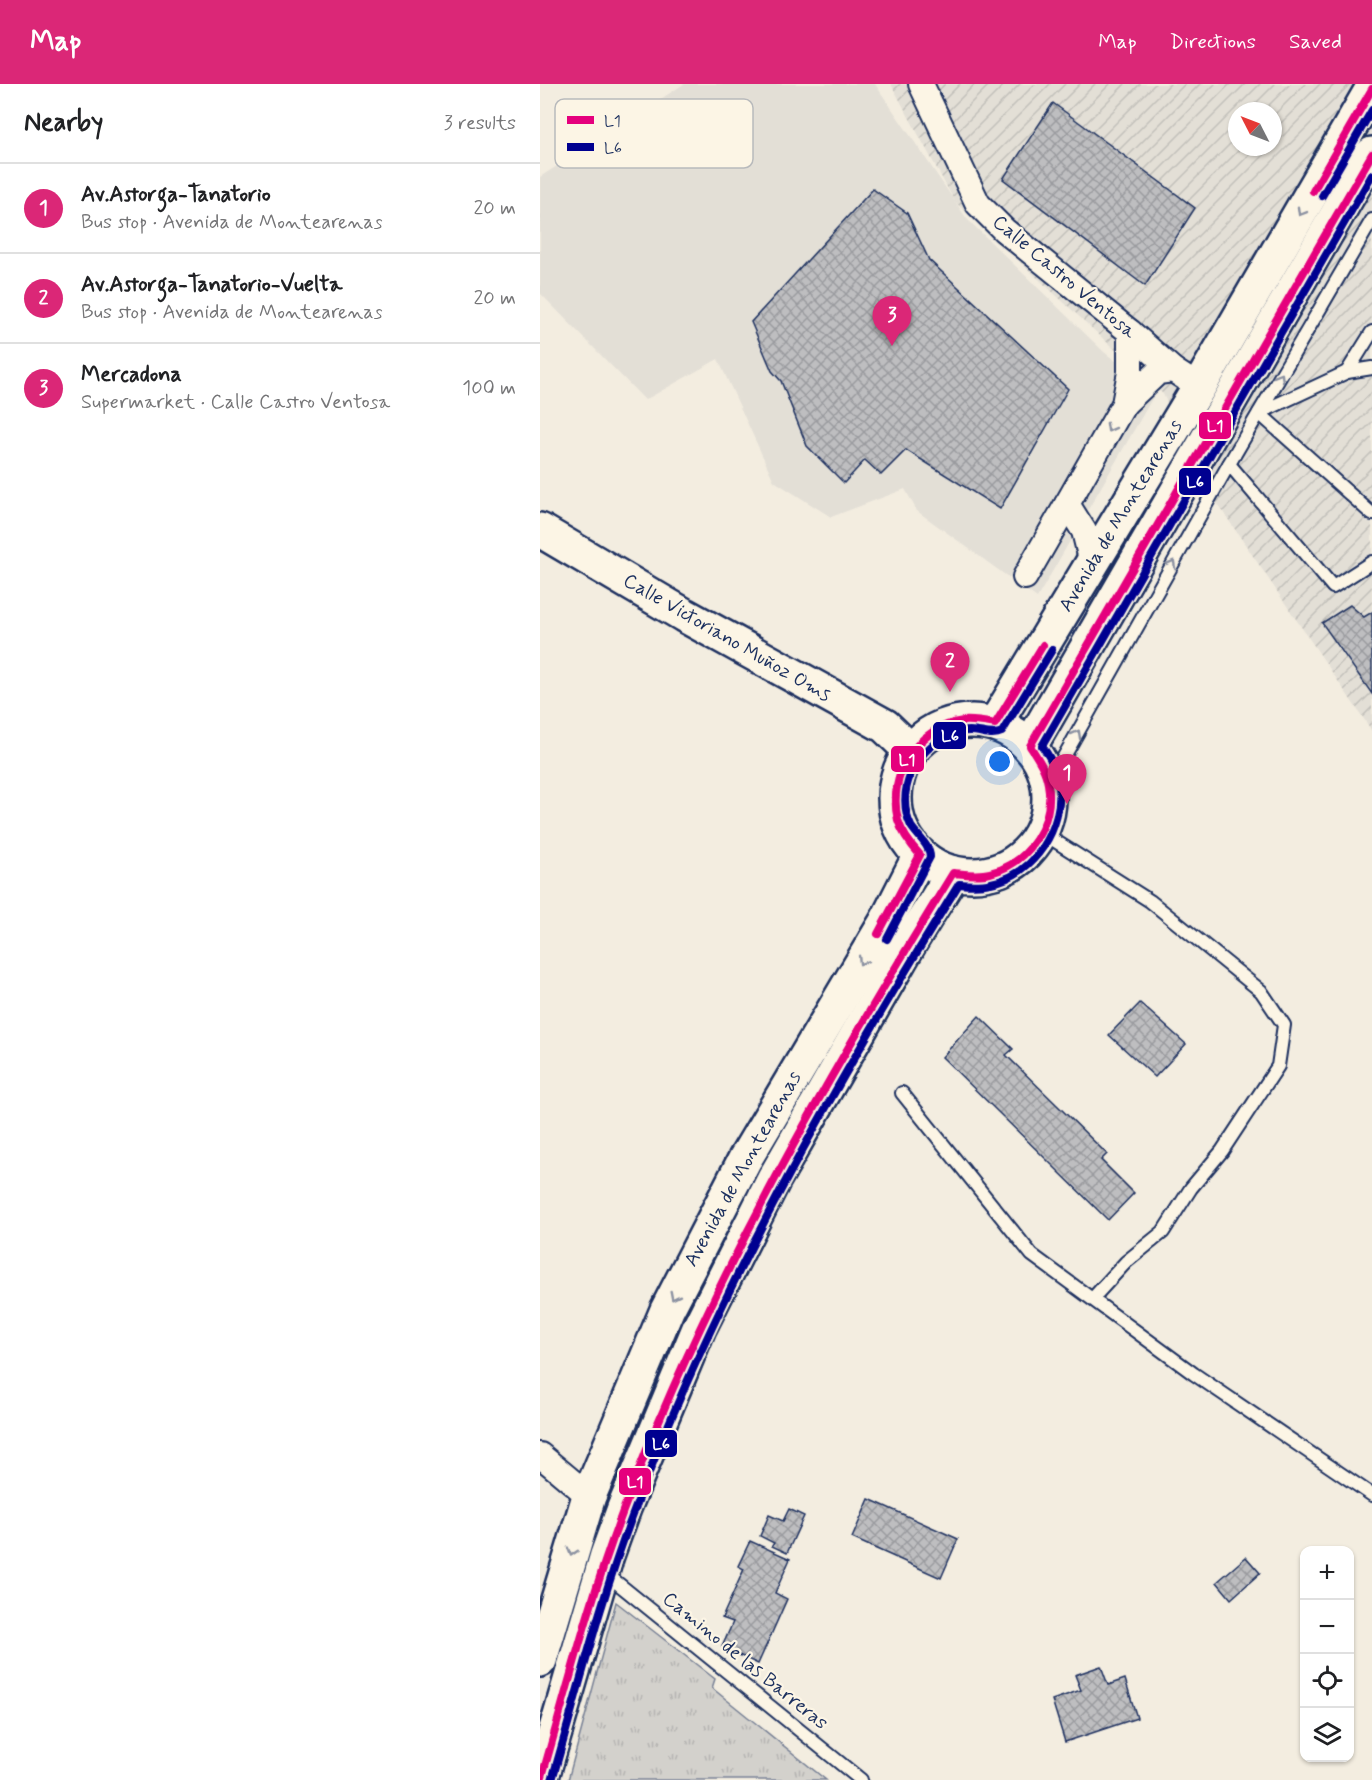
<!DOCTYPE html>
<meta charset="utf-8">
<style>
:root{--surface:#fff;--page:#f6f6f6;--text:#202124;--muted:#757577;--line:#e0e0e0;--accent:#db2777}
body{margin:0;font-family:Mynerve,sans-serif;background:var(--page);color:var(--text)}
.controls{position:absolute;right:18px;bottom:18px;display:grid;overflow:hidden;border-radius:12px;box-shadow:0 2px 4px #0004}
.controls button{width:54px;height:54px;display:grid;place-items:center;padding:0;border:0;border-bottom:2px solid var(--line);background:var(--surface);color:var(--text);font:30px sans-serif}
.compass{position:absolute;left:688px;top:18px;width:54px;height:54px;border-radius:50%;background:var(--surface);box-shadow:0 2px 4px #0004;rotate:312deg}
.you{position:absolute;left:460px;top:678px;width:21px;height:21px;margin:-15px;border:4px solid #fff;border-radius:50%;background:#1a73e8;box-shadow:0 0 0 9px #1a73e833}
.badge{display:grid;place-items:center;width:39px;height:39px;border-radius:50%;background:var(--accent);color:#fff;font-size:20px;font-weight:700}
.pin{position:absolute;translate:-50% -50px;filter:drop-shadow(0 2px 3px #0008)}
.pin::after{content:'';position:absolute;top:32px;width:21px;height:18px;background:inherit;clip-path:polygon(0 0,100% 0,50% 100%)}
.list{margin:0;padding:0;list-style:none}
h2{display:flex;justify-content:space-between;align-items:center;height:78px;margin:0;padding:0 24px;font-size:26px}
h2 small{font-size:20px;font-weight:400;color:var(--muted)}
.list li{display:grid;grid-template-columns:39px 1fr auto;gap:18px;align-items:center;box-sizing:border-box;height:90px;padding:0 24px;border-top:2px solid var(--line)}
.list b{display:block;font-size:22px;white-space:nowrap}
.list p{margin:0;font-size:20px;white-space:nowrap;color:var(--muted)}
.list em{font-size:20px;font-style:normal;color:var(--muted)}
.icon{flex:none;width:33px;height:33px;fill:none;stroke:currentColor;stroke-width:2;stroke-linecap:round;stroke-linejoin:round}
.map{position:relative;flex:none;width:832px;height:1696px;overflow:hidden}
header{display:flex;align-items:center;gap:36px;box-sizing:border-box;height:84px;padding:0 30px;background:var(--accent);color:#fff}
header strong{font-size:28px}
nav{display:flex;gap:33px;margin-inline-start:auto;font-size:21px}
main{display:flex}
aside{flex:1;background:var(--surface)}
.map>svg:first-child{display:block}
</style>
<header>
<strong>Map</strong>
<nav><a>Map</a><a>Directions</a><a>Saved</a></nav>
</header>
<main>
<aside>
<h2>Nearby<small>3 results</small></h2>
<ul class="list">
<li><span class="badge">1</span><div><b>Av.Astorga-Tanatorio</b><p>Bus stop · Avenida de Montearenas</p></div><em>20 m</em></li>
<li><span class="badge">2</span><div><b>Av.Astorga-Tanatorio-Vuelta</b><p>Bus stop · Avenida de Montearenas</p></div><em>20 m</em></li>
<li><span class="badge">3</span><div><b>Mercadona</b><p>Supermarket · Calle Castro Ventosa</p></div><em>100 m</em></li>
</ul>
</aside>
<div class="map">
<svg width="832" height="1696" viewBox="0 0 832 1696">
<defs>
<pattern id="industrial-furrows" width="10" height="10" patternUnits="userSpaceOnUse" patternTransform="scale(1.5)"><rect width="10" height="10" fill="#e3dfd6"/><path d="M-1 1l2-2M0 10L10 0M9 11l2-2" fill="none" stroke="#c2c0ba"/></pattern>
<pattern id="grass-tufts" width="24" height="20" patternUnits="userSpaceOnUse" patternTransform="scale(1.5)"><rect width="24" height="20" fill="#d3d1cc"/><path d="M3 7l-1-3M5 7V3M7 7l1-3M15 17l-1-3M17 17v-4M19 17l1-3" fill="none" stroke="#b5b4b2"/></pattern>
<pattern id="building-cross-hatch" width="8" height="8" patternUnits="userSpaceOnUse" patternTransform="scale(1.5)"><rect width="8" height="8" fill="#bebec0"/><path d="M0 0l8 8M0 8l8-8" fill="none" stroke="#9a9b9f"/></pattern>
</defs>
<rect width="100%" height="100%" fill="#f3ede0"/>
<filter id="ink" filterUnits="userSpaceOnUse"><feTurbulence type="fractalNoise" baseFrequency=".0167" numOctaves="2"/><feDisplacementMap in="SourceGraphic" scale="12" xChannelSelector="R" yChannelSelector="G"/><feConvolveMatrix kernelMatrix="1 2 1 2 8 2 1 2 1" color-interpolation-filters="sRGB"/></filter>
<g filter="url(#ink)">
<!-- built -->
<polygon fill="#e3dfd6" points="144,0 335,0 427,135 564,268 616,308 497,514 377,427 365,405 291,433 234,397 178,275 105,316 0,209 0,93"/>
<!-- industrial -->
<path fill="url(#industrial-furrows)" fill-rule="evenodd" d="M351,0H832V647L677,419L623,310L415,118ZM697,27H733V63H697Z"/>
<!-- grass -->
<polygon fill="url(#grass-tufts)" stroke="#778095" stroke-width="1.5" points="76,1518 175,1595 172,1604 286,1696 28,1696"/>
<!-- building -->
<g fill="url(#building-cross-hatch)" stroke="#1b2f5e" stroke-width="1.5">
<polygon points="513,19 655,124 605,202 463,95"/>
<polygon points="333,105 367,129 389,176 528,305 460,425 366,366 341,391 325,376 304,399 267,362 241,297 232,287 211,238"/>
<polygon points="810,521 824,533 832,528 832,610 782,539"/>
<polygon points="600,919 646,960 615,993 569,951"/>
<polygon points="439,932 473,965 466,971 567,1070 561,1076 594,1109 568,1136 402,973"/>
<polygon points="329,1415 418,1455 401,1494 312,1454"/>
<polygon points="249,1425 264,1432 247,1469 232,1462 234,1459 220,1452 229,1431 243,1437"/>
<polygon points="210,1457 250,1475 235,1509 247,1515 218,1580 182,1563 193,1538 182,1534 204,1485 198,1482"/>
<polygon points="706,1473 720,1489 691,1515 677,1498"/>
<polygon points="561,1582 568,1601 585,1595 597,1634 525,1658 512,1616 541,1606 535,1591"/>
</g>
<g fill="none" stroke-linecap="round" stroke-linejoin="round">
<!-- lane casing -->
<g stroke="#1b2f5e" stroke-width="16">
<g id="lane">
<polyline points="832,284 807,288 719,329 832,430"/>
<polyline points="807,288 832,248"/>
<polyline points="689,380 793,503 832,478"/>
<polyline points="508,701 689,380 832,136"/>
<polyline points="501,748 610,817 721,907 744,941 738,982 682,1067 651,1104 623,1148 586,1178 553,1214"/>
<polyline points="362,1009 492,1171 654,1290 832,1411"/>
<polyline points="65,1489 321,1696"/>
</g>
</g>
<!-- street casing -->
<g stroke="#1b2f5e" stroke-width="28">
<g id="street">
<polyline points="381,0 438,120 464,146 590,248 633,286 659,303"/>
<polyline points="584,320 618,288 633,286"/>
<polyline points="552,479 544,447 527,420 584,320 590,288 590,248"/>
<polyline points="485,493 527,420"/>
<polyline points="0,1371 49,1412"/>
</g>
</g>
<!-- secondary casing -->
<g stroke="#1b2f5e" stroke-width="38">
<g id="secondary">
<polyline points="0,446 144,531 345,642 371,667"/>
<circle cx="432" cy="714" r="77"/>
<polyline points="455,640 659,303 832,5"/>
<polyline points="490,662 832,70"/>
<polyline points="0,1576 49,1412 127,1226 205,1075 346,838 380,771"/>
<polyline points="1,1696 67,1471 84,1424 159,1244 234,1095 371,857 413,789"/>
</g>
</g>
<!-- lane -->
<use href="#lane" stroke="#fcf5e5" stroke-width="12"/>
<!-- street -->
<use href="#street" stroke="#fcf5e5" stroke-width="24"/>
<!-- secondary -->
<use href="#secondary" stroke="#fcf5e5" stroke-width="33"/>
<!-- bus-1 casing -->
<g stroke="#fcf5e5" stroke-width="12">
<g id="bus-1">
<polyline points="773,107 832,5"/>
<path d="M338,850L380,771C371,761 362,750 358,736C347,692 376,643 423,637C434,636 444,638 455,640L503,561"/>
<path d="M1,1696C27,1606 50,1514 83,1427C167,1202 287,993 413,789C425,790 438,792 450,789C489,780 515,738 508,700C506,686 497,673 490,662L832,70"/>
</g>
</g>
<!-- bus-2 casing -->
<g stroke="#fcf5e5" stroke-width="12">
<g id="bus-2">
<polyline points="782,112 832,26"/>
<path d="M347,855L390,773C390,761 377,752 371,742C355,709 374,666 408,652C415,649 423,647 430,647C441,647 452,653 462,648L512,566"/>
<path d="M12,1696C38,1607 60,1517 93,1430C176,1208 294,1001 419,800C429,801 440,802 451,799C495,791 524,743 519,700C517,686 510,673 502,662L832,91"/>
</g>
</g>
<!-- bus-1 -->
<use href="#bus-1" stroke="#e5007d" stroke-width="8"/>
<!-- bus-2 -->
<use href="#bus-2" stroke="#000090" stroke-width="8"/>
</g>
<!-- one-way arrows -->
<defs><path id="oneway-chevron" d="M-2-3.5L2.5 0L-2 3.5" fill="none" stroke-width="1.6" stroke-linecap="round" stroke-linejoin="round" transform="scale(1.5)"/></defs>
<g stroke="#8c92a2">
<use href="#oneway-chevron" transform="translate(761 128) rotate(120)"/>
<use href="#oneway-chevron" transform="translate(740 293) rotate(-60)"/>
<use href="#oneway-chevron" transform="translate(570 344) rotate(119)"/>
<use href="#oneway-chevron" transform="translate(632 480) rotate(-61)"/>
<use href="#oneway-chevron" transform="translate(537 650) rotate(-61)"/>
<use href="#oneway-chevron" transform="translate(322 877) rotate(121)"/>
<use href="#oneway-chevron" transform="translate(134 1212) rotate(117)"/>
<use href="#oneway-chevron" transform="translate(32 1468) rotate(107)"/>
</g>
</g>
<g text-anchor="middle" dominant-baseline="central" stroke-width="4.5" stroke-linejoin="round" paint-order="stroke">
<!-- street labels -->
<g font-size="20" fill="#1b2f5e" stroke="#fcf5e5">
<text transform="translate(524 193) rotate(40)">Calle Castro Ventosa</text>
<text transform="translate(581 432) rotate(-59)">Avenida de Montearenas</text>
<text transform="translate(187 554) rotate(30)">Calle Victoriano Muñoz Oms</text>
<text transform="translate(203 1085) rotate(-61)">Avenida de Montearenas</text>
<text transform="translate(205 1577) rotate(39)">Camino de las Barreras</text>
</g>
</g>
<!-- legend -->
<rect x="15" y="15" width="198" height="69" rx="9" fill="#fcf5e5" stroke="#b8babc" stroke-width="1.5"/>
<rect x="27" y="32" width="27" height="8" fill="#e5007d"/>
<rect x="27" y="59" width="27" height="8" fill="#000090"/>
<g font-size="16" fill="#1b2f5e">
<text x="64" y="42">L1</text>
<text x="64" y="69">L6</text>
</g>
<g stroke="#fcf5e5" stroke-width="2">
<rect x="658" y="327" width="34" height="29" rx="6" fill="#e5007d"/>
<rect x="638" y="383" width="34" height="29" rx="6" fill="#000090"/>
<rect x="392" y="637" width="35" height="29" rx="6" fill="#000090"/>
<rect x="350" y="661" width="35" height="28" rx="6" fill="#e5007d"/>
<rect x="104" y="1345" width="34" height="29" rx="6" fill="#000090"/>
<rect x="78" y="1383" width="34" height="29" rx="6" fill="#e5007d"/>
</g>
<g font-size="16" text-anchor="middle" font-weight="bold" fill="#fff">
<text x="675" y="347">L1</text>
<text x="655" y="403">L6</text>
<text x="410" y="657">L6</text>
<text x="367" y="681">L1</text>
<text x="121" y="1365">L6</text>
<text x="95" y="1403">L1</text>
</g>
</svg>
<div class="controls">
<button>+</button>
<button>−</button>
<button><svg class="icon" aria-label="locate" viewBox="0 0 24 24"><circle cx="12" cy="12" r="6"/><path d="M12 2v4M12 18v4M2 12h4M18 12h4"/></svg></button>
<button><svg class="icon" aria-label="layers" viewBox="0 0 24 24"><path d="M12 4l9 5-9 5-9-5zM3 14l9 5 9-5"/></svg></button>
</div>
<svg class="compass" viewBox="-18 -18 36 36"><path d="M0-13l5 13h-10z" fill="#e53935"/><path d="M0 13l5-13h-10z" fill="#757577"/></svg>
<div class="you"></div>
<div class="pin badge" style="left:527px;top:720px">1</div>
<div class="pin badge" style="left:410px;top:608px">2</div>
<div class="pin badge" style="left:352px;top:262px">3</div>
</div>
</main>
